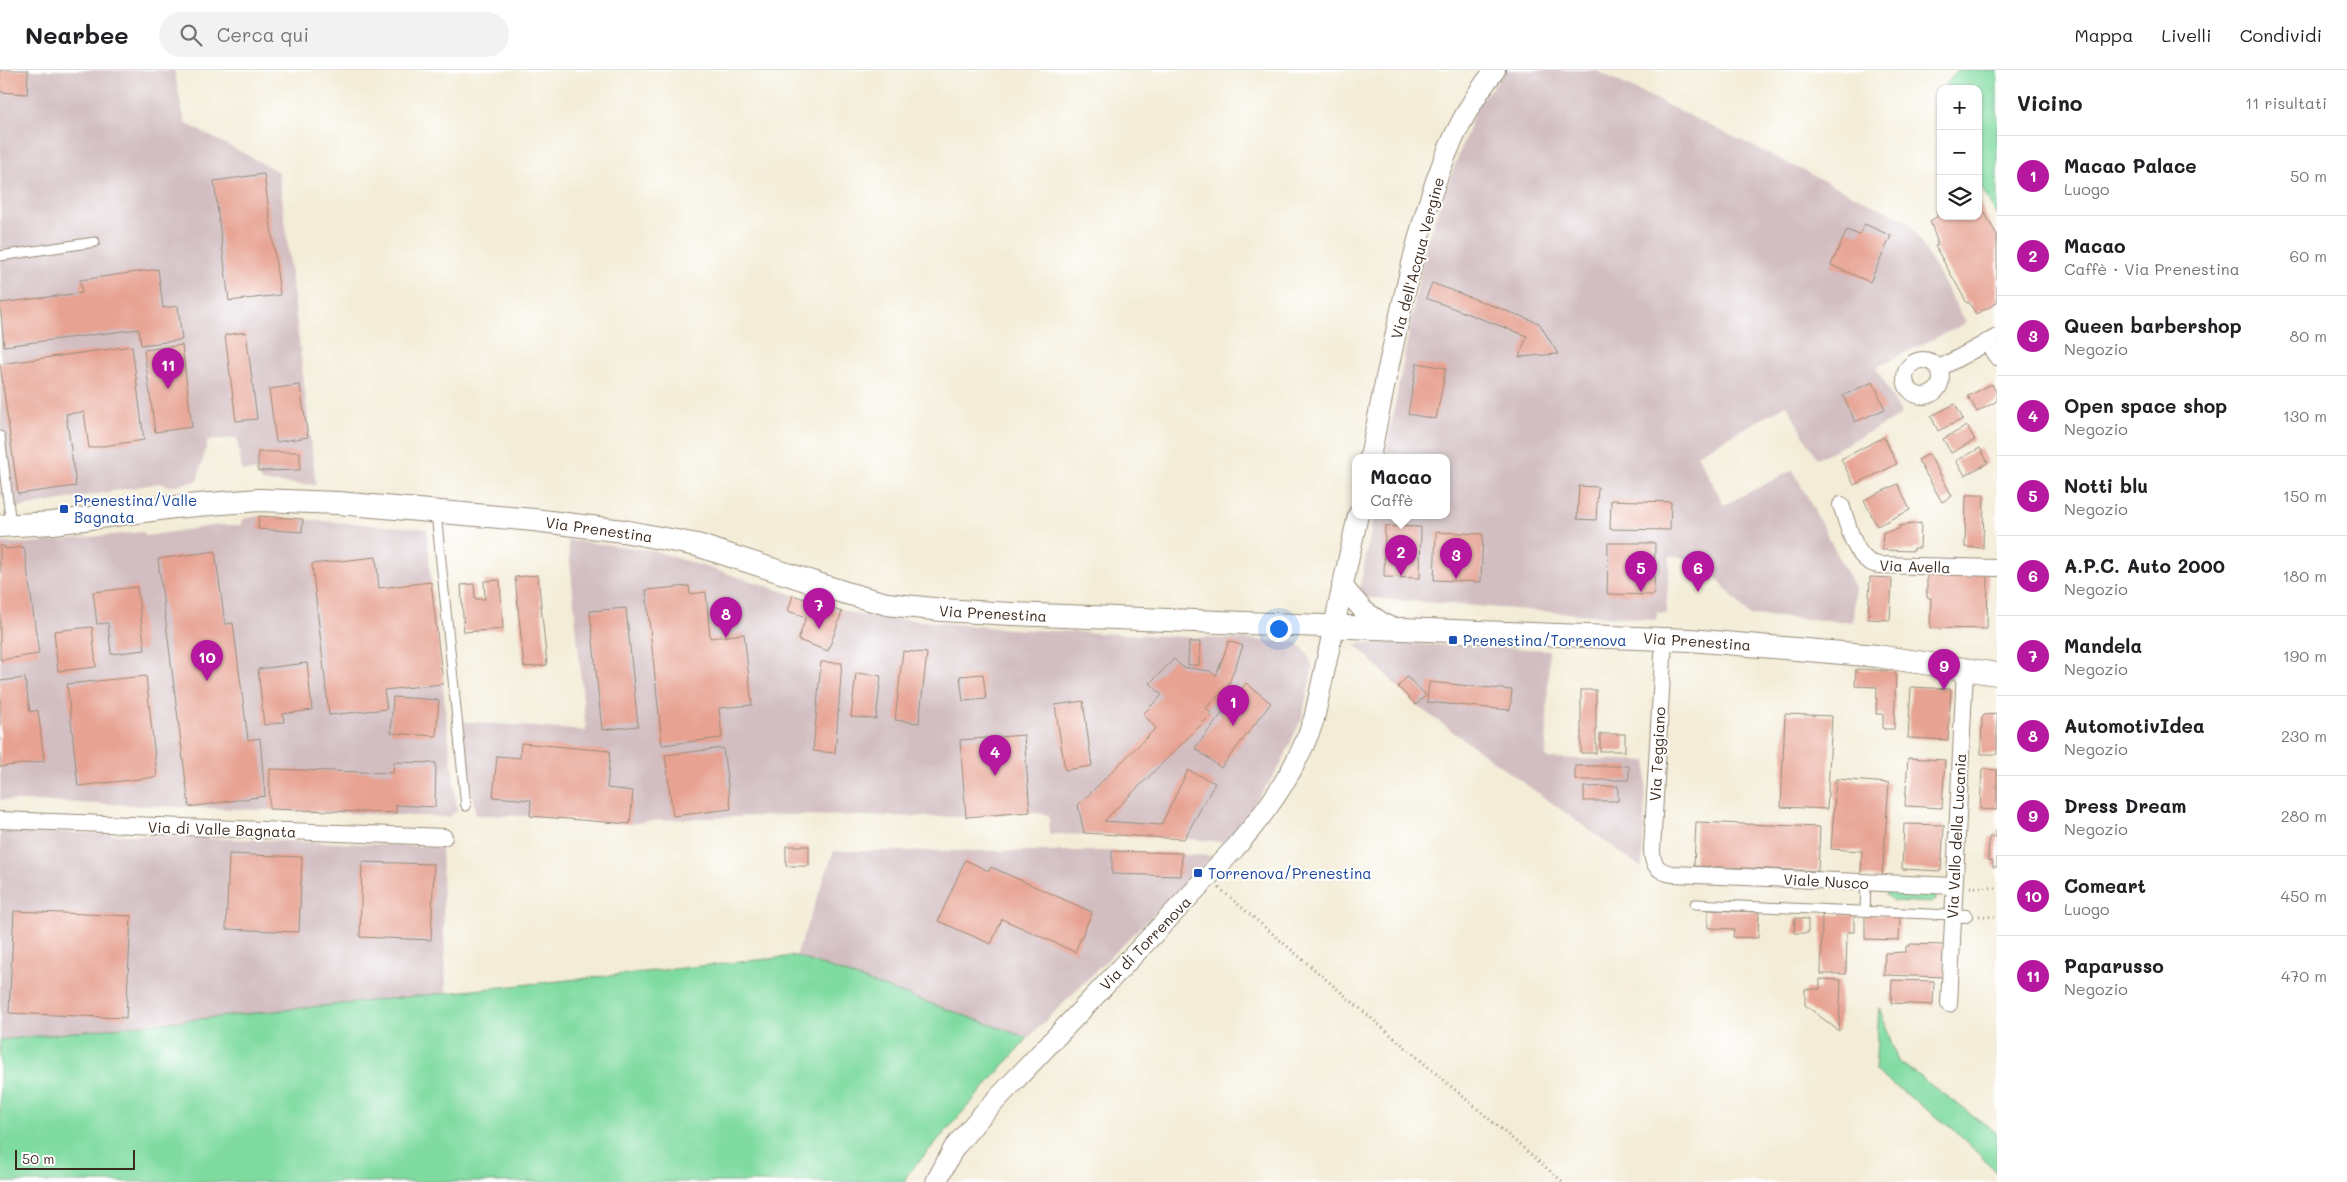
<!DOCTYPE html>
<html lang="it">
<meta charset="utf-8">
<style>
:root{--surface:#fff;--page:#f2f2f2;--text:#202124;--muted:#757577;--line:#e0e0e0;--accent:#b5179e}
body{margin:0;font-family:Mali,sans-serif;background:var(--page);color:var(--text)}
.controls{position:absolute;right:15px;top:15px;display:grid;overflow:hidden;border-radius:10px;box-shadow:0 1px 4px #0004}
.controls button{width:45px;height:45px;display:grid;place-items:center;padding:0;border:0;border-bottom:1px solid var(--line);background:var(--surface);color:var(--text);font:25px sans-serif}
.scale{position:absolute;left:15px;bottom:12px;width:120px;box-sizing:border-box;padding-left:5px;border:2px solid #3b2a1e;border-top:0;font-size:14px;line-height:18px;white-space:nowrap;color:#3b2a1e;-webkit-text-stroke:4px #fff;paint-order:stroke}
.you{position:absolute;left:1278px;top:558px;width:18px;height:18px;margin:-12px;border:4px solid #fff;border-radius:50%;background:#1a73e8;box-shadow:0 0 0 8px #1a73e833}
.badge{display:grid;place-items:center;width:32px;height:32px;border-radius:50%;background:var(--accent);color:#fff;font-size:16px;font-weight:700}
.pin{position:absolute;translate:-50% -41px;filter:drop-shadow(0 1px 2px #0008)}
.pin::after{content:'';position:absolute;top:26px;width:18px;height:15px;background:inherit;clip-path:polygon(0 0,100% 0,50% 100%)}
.popup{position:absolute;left:1352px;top:384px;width:98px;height:65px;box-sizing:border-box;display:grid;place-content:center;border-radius:10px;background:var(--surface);filter:drop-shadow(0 1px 4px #0005);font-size:16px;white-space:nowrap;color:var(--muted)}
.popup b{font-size:19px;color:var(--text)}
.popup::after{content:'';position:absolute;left:50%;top:100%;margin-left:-10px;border:10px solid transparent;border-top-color:var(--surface)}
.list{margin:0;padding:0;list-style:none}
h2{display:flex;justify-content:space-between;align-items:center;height:65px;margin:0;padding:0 20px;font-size:21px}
h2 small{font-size:16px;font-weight:400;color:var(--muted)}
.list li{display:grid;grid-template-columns:32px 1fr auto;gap:15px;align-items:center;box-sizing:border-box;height:80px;padding:0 20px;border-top:1px solid var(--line)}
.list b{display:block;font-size:19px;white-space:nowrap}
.list p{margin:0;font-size:16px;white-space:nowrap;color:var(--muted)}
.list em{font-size:16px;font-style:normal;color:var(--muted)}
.icon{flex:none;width:28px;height:28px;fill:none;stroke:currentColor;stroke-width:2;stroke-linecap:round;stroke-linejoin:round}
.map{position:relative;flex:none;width:1997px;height:1112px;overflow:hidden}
header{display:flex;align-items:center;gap:30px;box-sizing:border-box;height:70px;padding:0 25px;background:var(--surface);border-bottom:1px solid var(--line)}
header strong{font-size:24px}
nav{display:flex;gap:28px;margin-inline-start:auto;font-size:18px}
.search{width:350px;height:45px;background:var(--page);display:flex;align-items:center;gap:12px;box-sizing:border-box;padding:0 18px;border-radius:28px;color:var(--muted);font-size:19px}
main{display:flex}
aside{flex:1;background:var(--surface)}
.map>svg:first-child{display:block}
</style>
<header>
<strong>Nearbee</strong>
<div class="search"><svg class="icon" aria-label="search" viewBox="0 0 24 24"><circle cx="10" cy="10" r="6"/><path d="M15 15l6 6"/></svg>Cerca qui</div>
<nav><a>Mappa</a><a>Livelli</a><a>Condividi</a></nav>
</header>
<main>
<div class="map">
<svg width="1997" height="1112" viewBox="0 0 1997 1112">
<rect width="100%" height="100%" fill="#fff"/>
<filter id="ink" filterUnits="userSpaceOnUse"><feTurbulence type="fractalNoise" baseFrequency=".02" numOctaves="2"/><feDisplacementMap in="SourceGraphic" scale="10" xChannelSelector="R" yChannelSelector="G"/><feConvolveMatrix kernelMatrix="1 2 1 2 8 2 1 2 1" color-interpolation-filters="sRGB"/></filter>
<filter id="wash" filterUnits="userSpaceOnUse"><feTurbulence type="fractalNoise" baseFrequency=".0096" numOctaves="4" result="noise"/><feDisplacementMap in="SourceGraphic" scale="20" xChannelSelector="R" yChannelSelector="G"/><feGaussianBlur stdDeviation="1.12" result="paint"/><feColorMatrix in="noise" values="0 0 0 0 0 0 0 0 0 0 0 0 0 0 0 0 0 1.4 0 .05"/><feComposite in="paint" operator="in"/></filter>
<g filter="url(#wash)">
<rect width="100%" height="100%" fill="#f3ecd7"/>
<!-- industrial -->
<g fill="#d2bec1">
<polygon points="0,0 174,0 185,53 279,102 316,415 261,412 258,401 242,401 237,368 208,370 197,411 171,416 160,413 16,438 12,426 1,428"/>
<polygon points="1508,0 1595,0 1909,152 1966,253 1876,297 1902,345 1817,389 1787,335 1697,384 1724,435 1793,400 1855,518 1853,552 1749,545 1711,502 1681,487 1670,486 1666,543 1657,543 1656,550 1358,527 1374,445 1446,445 1446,387 1385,387 1426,173 1478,33"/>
<polygon points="259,446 427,459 431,512 457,741 448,747 0,730 0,473 29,473 143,462 146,466 218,455 242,455 243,449"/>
<polygon points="568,470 651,480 860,545 1008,559 1297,572 1306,582 1313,597 1302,647 1280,696 1246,746 1224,772 1155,766 1049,764 1049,745 1030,742 966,747 786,745 660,750 630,754 530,746 476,745 461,651 586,661"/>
<polygon points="1380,572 1549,580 1546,688 1647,691 1642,798 1416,635 1355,574"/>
<polygon points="0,760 441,777 446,923 0,970"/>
<polygon points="834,781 1112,781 1212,786 1028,968 796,886"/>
</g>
<!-- green -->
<g fill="#80dba1" stroke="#5e8260">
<polygon points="1956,0 1997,0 1997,146 1978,111 1978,19 1943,19"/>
<polygon points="1888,819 1935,822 1936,830 1931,833 1893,831 1886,825"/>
<polygon points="796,886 1028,968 907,1105 905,1112 0,1112 0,970"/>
<polygon points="1879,937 1898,991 1997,1063 1997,1102 1953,1059 1875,1001"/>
</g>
<g id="blocks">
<!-- building -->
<g fill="#e7a292">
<polygon points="0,0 28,0 27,24 0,22"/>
<polygon points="264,104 280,225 229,231 214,111"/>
<polygon points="1978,131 1997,165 1997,233 1976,244 1969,232 1967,233 1935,176 1938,175 1936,171 1937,171 1930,151 1938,146 1936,141 1941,138 1941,146 1978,146"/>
<polygon points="1865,154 1891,166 1870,212 1831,195 1847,160 1859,165"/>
<polygon points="158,199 163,238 178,236 182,270 141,275 139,259 4,276 0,233 82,223 80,210"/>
<polygon points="1432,213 1539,253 1558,284 1519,287 1527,266 1426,228"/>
<polygon points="246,262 257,349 236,351 225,265"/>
<polygon points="182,275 192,357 155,362 144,280"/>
<polygon points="132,276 144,370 89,378 84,342 66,344 76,416 18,424 0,294"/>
<polygon points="1417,293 1446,298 1436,349 1408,344"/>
<polygon points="1873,312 1885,339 1855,352 1843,325"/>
<polygon points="1992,314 1997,324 1997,331 1977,342 1968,326"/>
<polygon points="300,315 308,367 276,372 269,319"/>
<polygon points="1955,334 1963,349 1938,361 1931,346"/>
<polygon points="1967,356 1975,370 1951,383 1943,369"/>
<polygon points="1884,367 1897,394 1854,415 1841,389"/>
<polygon points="1980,378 1988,393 1965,405 1956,391"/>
<polygon points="258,382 300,382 300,400 258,401"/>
<polygon points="1929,384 1952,426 1942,432 1918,390"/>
<polygon points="1898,414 1910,440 1877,456 1864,430"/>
<polygon points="1579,416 1598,417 1596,450 1577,449"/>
<polygon points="1966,425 1984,425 1983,478 1965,477"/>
<polygon points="1611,430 1671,432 1670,460 1610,459"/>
<polygon points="259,446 303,449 302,462 258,459"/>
<polygon points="1921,453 1920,478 1914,478 1914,481 1882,480 1883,462 1899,459 1899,456"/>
<polygon points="1385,456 1421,457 1420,508 1384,507"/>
<polygon points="1436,462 1483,464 1481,512 1434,510"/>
<polygon points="1608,473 1655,473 1654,525 1607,524"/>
<polygon points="0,476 4,476 5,479 24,477 39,584 0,590"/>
<polygon points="215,481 225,554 233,553 248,670 260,668 265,726 189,737 158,489"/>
<polygon points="376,487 379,518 431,512 443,614 384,620 387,639 329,645 312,494"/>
<polygon points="1927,501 1988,503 1987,559 1930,558 1931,528 1927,528"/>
<polygon points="538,505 547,595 524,597 515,507"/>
<polygon points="1870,507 1892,508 1890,550 1868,549"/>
<polygon points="500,510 503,559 464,562 461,515 474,514 475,529 485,529 484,511"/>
<polygon points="689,516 690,524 706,522 710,568 744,564 752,635 719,638 722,668 662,675 646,520"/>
<polygon points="137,517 145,580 111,584 108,553 97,554 93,522"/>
<polygon points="793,525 842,542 828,581 798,570 806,547 788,541"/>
<polygon points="626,538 638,656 602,660 590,541"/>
<polygon points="92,557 96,597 58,601 54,561"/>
<polygon points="1229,571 1243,576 1228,616 1206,638 1212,644 1104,751 1161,755 1188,700 1215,713 1184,769 1084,763 1078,735 1156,658 1143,644 1162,625 1150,613 1174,589 1182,597 1210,601 1216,606"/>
<polygon points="1189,572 1200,572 1199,595 1188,595"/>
<polygon points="903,581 927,583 919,653 895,650"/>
<polygon points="821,592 842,593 835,683 813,681"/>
<polygon points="307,593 312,640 283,644 284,652 264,655 258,599"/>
<polygon points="1856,599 1896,601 1894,659 1883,659 1883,644 1876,644 1877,617 1855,616"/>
<polygon points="856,603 881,606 876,649 851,647"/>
<polygon points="983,604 986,629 963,631 960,606"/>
<polygon points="146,606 157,707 78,716 67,614"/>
<polygon points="1407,607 1426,625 1416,635 1398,617"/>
<polygon points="25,608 30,642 38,640 44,691 0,697 0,611"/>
<polygon points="1429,612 1512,620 1510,640 1427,632"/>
<polygon points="1246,613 1271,633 1221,698 1195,678"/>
<polygon points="1911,617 1951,619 1948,670 1908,668"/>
<rect x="1581" y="620" width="15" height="63"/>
<polygon points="393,627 439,630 436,666 391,663"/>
<polygon points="1083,631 1092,696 1065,700 1055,635"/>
<polygon points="1785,644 1832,646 1827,739 1781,737"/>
<polygon points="1997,644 1997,684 1981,684 1982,648 1984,645"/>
<rect x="1600" y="664" width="25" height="17"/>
<polygon points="1024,665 1030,742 966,747 960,670"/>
<polygon points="521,673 610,681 607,718 633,721 630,754 530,746 531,730 493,727 497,686 520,688"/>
<polygon points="723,678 731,739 673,746 665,685"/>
<polygon points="1908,688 1945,690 1942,738 1905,736"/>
<polygon points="394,692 436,693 435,737 396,735 396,743 269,739 270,699 393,703"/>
<rect x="1575" y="696" width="54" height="14"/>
<polygon points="1982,699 1997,700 1997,740 1980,739"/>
<polygon points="1836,709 1889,713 1882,808 1861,806 1862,781 1831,779"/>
<polygon points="1618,716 1618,731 1584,731 1584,717"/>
<polygon points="1696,752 1820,757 1818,801 1694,796"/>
<polygon points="1904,754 1944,755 1941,801 1902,799"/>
<polygon points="1995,761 1997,761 1997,797 1993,797 1993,791 1988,790 1989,767 1995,767"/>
<rect x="786" y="776" width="23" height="20"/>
<polygon points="1112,781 1182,783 1181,806 1112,804"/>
<polygon points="229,784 302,787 299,862 226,859"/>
<polygon points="965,790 989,801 991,797 1092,842 1075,882 1002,849 991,874 938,851"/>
<polygon points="362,792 434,794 431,870 360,867"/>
<polygon points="1708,840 1759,842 1758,868 1733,867 1734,859 1708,858"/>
<polygon points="14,841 131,846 126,948 9,943"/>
<polygon points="1822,845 1854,845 1854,862 1847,862 1846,904 1821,904"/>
<polygon points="1865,845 1900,845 1899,870 1865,869"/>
<polygon points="1795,848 1808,849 1808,863 1794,863"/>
<polygon points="1910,874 1946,875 1945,907 1884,905 1885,883 1906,882 1906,876 1910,876"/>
<polygon points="1820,909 1841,910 1839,961 1805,935 1805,919 1820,919"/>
<polygon points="1892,910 1934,911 1933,935 1891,933"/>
</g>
</g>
</g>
<g filter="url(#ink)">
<use href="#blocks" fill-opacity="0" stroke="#978b7a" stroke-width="1"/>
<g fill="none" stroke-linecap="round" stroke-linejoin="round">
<!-- service casing -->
<g stroke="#978b7a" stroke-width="11">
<g id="service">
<polyline points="0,186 95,172"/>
<polyline points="0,366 11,455"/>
<polyline points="436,443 466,736"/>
<polyline points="1695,834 1952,845"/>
<polyline points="1865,841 1866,812"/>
</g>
</g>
<!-- pedestrian casing -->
<g stroke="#978b7a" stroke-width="14">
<polyline id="pedestrian" points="1952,845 1966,846"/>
</g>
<!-- minor casing -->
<g stroke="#978b7a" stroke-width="18">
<g id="minor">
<polyline points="1987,272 1997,287"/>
<circle cx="1923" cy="308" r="18"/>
<polyline points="1938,299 1997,267"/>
<path d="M1841,435C1849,456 1854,492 1879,495L1997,498"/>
<path d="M1664,569L1652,780C1652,795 1658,802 1673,804L1954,816"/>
<polyline points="0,750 444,767"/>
<polyline points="1949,934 1965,599"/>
</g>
</g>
<!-- tertiary casing -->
<g stroke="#978b7a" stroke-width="22">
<g id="tertiary">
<path d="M1370,387C1380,335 1391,283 1403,231C1422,151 1442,66 1495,0"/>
<polyline points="1342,516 1364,541 1390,558"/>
<path d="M936,1112L954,1078L981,1046L1235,778C1269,739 1297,699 1314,649L1358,445"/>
</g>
</g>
<!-- secondary casing -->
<g stroke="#978b7a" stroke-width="24">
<polyline id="secondary" points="0,456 53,453 174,437 259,430 338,433 534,450 623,461 697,475 846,523 887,534 942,540 1012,544 1690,570 1877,586 1997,604"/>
</g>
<!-- path -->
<g stroke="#978b7a" stroke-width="3" stroke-dasharray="1 4" stroke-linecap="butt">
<polyline points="1970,817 1997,818"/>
<polyline points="1219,818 1563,1112"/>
<polyline points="1979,846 1997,847"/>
</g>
<!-- service -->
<use href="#service" stroke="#fff" stroke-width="9"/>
<!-- pedestrian -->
<use href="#pedestrian" stroke="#fff" stroke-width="12"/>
<!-- minor -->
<use href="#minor" stroke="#fff" stroke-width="16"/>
<!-- tertiary -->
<use href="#tertiary" stroke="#fff" stroke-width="20"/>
<!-- secondary -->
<use href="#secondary" stroke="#fff" stroke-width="22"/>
</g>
</g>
<!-- markers -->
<g fill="#1a4fb4" stroke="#fff" stroke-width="2">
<rect x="59" y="434" width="10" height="10" rx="2.5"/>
<rect x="1448" y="565" width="10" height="10" rx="2.5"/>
<rect x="1193" y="798" width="10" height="10" rx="2.5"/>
</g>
<g text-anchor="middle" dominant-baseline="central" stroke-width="4" stroke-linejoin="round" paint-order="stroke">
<!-- street labels -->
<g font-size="15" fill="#3b2a1e" stroke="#fff">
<text transform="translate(1417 188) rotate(-75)">Via dell'Acqua Vergine</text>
<text transform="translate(599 459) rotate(8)">Via Prenestina</text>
<text transform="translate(1915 496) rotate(2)">Via Avella</text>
<text transform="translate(993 543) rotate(3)">Via Prenestina</text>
<text transform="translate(1697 571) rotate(4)">Via Prenestina</text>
<text transform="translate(1657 684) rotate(-87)">Via Teggiano</text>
<text transform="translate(222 759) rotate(2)">Via di Valle Bagnata</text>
<text transform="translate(1956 766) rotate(-87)">Via Vallo della Lucania</text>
<text transform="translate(1826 811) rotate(3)">Viale Nusco</text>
<text transform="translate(1145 873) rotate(-46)">Via di Torrenova</text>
</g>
<!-- transit labels -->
<g font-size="15" fill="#164399" stroke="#fff" text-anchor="start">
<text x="74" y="430">Prenestina/Valle<tspan x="74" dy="17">Bagnata</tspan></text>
<text x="1463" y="570">Prenestina/Torrenova</text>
<text x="1208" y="803">Torrenova/Prenestina</text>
</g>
</g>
</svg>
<div class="controls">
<button>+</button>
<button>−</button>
<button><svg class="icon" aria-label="layers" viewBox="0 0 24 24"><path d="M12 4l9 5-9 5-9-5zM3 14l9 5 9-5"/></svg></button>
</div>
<div class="scale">50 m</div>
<div class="you"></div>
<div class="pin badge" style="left:1233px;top:656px">1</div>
<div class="pin badge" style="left:1401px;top:506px">2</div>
<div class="popup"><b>Macao</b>Caffè</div>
<div class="pin badge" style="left:1456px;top:509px">3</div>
<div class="pin badge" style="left:995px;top:706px">4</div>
<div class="pin badge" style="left:1641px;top:522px">5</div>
<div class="pin badge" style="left:1698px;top:522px">6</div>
<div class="pin badge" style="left:819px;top:559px">7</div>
<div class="pin badge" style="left:726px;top:568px">8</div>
<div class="pin badge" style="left:1944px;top:620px">9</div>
<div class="pin badge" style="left:207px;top:611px">10</div>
<div class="pin badge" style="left:168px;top:319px">11</div>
</div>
<aside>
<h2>Vicino<small>11 risultati</small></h2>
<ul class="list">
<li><span class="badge">1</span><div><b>Macao Palace</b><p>Luogo</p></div><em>50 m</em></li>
<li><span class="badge">2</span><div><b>Macao</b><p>Caffè · Via Prenestina</p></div><em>60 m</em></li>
<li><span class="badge">3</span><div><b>Queen barbershop</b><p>Negozio</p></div><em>80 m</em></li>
<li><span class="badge">4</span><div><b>Open space shop</b><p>Negozio</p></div><em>130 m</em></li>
<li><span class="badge">5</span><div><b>Notti blu</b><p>Negozio</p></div><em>150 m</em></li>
<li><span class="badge">6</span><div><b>A.P.C. Auto 2000</b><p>Negozio</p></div><em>180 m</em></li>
<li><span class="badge">7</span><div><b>Mandela</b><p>Negozio</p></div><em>190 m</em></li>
<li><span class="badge">8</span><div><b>AutomotivIdea</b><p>Negozio</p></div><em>230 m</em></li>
<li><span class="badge">9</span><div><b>Dress Dream</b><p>Negozio</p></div><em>280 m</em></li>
<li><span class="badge">10</span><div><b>Comeart</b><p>Luogo</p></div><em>450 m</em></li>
<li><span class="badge">11</span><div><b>Paparusso</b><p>Negozio</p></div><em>470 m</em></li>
</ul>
</aside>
</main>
